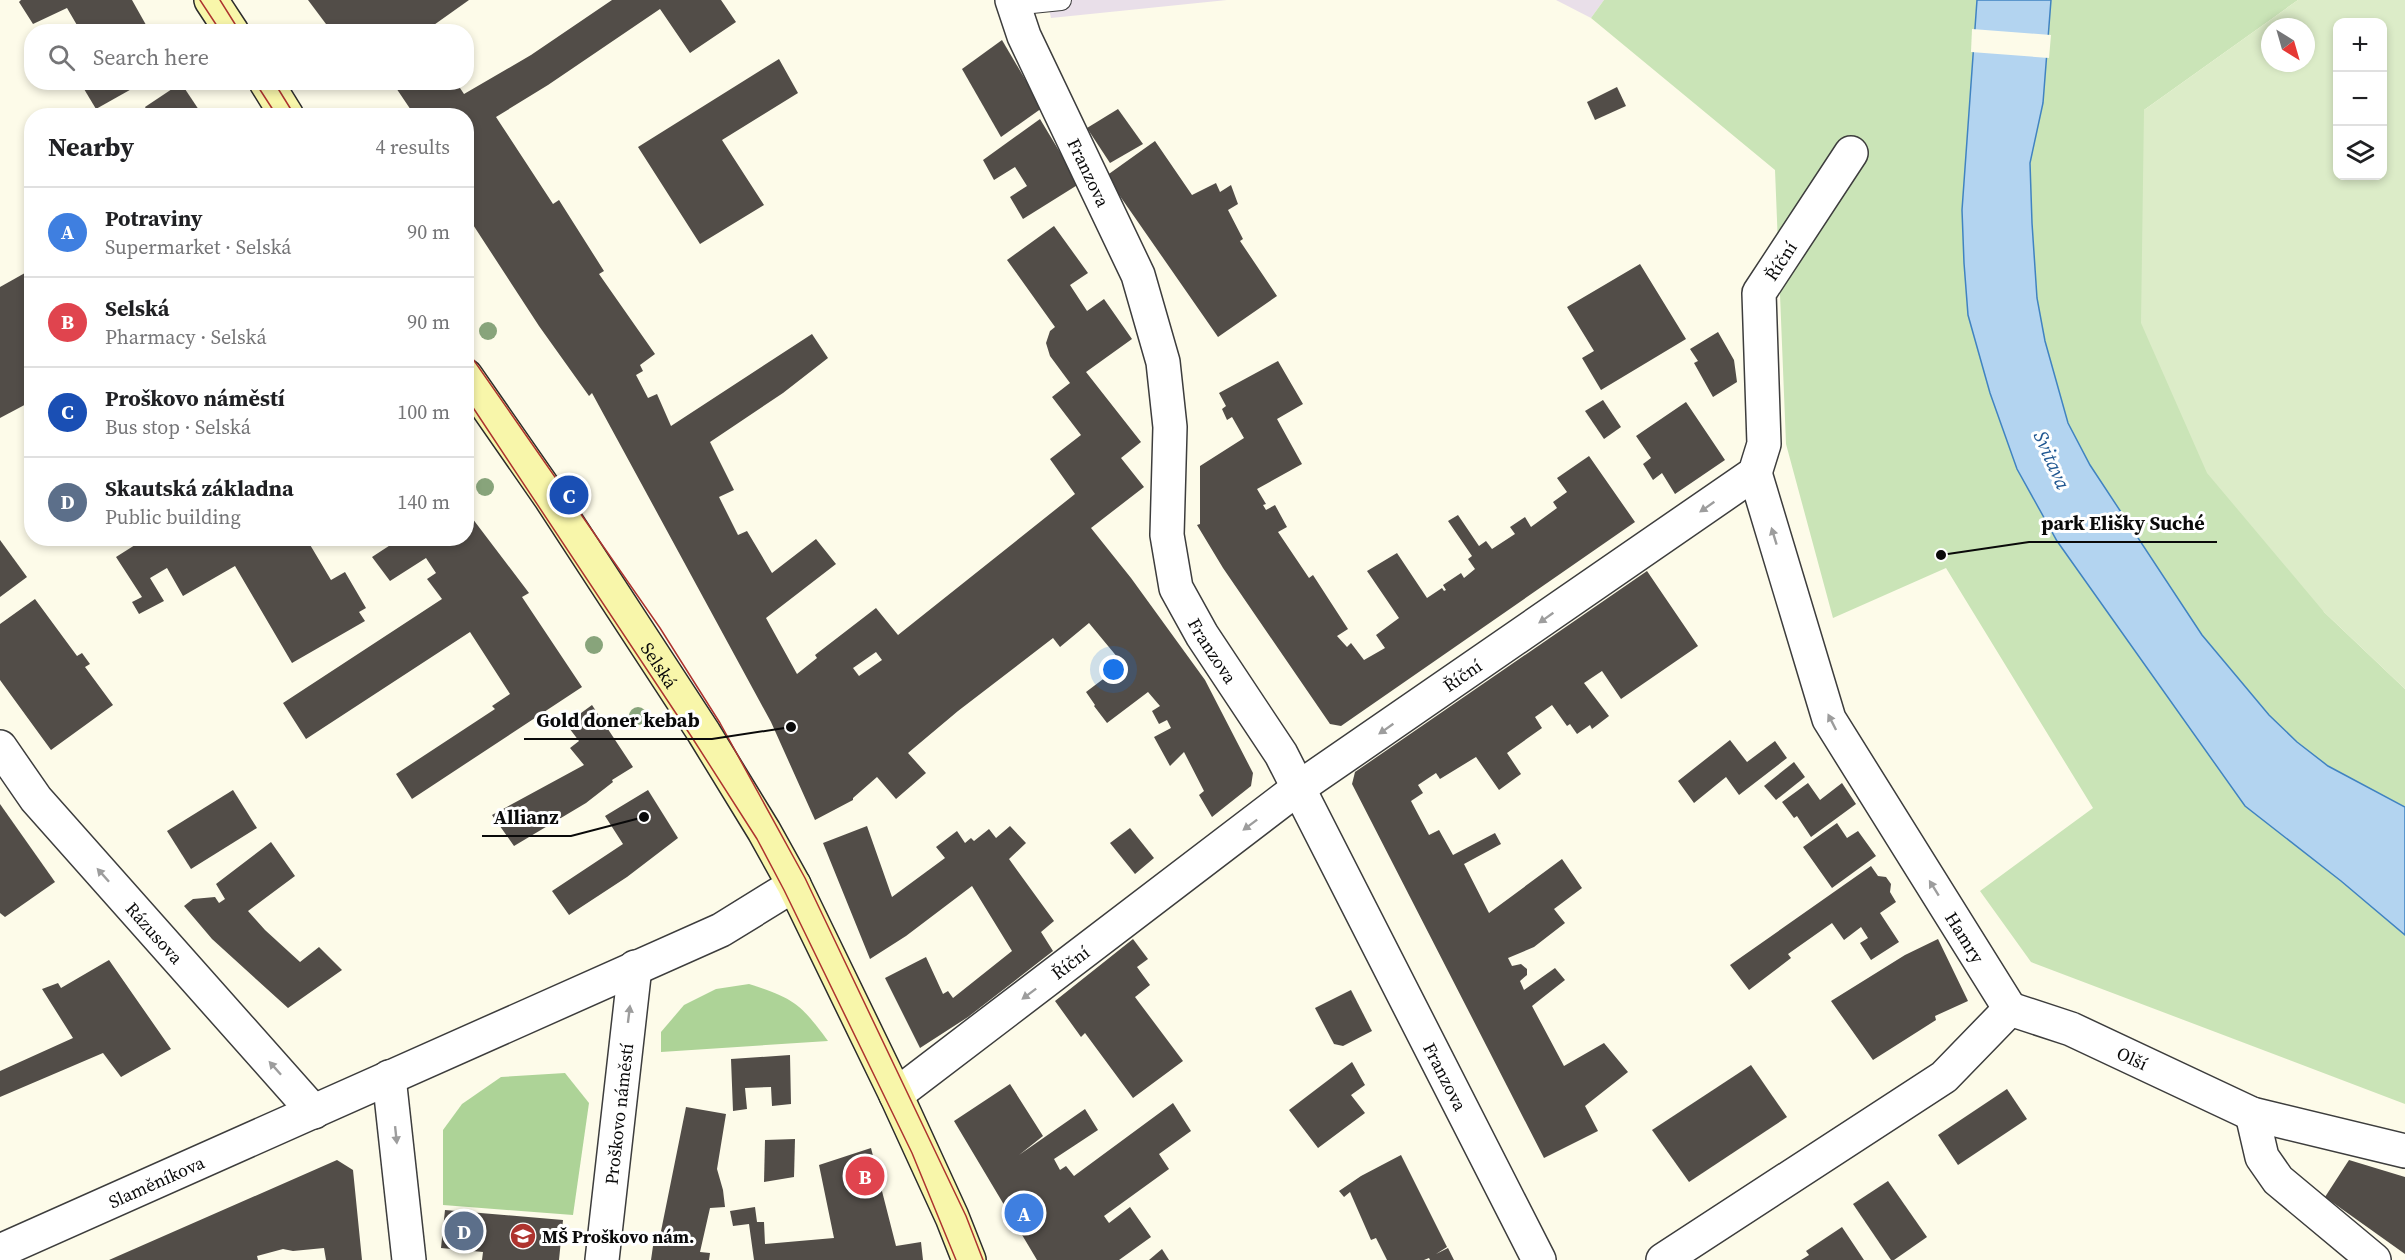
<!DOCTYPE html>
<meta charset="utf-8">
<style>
:root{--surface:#fff;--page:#f6f6f6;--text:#202124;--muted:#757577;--line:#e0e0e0;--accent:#ea580c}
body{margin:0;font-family:"Source Serif 4",serif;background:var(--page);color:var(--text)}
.controls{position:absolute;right:18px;top:18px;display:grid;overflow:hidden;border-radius:12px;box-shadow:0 3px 9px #0003}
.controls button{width:54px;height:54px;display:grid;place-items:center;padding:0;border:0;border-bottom:2px solid var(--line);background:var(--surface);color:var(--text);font:30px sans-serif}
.compass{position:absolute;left:2261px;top:18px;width:54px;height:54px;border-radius:50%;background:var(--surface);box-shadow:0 3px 9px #0003;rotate:143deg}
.you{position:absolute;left:1114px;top:670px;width:21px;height:21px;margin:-15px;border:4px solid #fff;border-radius:50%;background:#1a73e8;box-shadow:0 0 0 9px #1a73e833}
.badge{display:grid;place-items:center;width:39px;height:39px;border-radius:50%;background:var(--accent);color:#fff;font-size:20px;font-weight:700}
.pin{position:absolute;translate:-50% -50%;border:3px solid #fff;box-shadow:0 2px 6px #0006}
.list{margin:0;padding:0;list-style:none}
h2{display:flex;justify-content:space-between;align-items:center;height:78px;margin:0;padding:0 24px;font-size:26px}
h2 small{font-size:20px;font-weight:400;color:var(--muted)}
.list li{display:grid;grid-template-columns:39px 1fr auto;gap:18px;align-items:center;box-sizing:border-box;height:90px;padding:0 24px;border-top:2px solid var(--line)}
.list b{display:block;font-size:22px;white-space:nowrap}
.list p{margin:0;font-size:20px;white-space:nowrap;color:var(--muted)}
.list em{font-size:20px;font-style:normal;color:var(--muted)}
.icon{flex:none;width:33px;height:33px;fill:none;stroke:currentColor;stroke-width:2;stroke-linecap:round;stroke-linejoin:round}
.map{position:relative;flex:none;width:2405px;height:1260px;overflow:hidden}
.search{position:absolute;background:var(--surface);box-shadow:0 3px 9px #0003;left:24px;top:24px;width:450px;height:66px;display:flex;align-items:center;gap:15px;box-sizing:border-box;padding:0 21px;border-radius:24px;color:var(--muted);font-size:22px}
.panel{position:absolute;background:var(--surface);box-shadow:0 3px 9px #0003;left:24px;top:108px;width:450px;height:438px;border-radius:24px}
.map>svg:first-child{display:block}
</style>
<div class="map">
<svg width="2405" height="1260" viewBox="0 0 2405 1260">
<rect width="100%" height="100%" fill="#fdfbe9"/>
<!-- industrial -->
<g fill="#e9dfe9">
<polygon points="1047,0 1227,0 1051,18"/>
<polygon points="1556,0 1604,0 1591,18"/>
</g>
<!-- green -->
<g fill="#cae4b7">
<polygon points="1604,0 1977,0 1962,210 1964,263 1968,315 1990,393 2017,469 2057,541 2341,881 2405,935 2405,1104 2031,962 1980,891 2093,808 1946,568 1833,618 1786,444 1775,170 1591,18"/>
<polygon points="2051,0 2298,0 2144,110 2324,612 2405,689 2405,807 2328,766 2297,742 2269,715 2202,635 2090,465 2068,423 2045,341 2037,297 2032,223 2030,163 2043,103"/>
</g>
<!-- forest -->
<g fill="#add397">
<path d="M749,984C793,998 801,1004 828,1041L661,1052V1032L684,1005L716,989Z"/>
<polygon points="565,1073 589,1103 573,1215 443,1205 443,1130 462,1104 501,1077"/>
</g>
<!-- pitch -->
<path fill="#dcecc8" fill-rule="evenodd" d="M2298,0H2405V689L2324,612L2207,473L2141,323L2144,110ZM2338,22H2382V176H2338ZM2270,27H2306V63H2270Z"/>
<!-- water -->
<polygon fill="#b3d4f0" stroke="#4083c1" stroke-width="1.5" points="1977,0 2051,0 2043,103 2030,163 2032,223 2037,298 2045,341 2068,423 2090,465 2202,635 2269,715 2297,742 2328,766 2405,807 2405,935 2341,881 2245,806 2057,541 2017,469 1990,393 1968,315 1964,263 1962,210"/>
<!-- pier -->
<polygon fill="#fdfbe9" points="1972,29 2051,35 2049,58 1971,52"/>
<!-- building -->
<g fill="#524d48" fill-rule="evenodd">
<polygon points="21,0 132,0 150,32 81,32 67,8 33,24 19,2"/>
<polygon points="308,0 469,0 424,32 332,32"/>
<path d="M612,0H721L736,22L690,53L660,9L548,85L496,117L553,204L559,200L604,271L599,274L655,354L640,365L643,371L636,375L648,398L657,394L671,426L812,334L828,358L783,393L710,442L734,490L719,497L738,535L747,531L772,573L816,539L836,564L766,618L797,674L817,658L815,655L876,608L898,635L1075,494L1050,459L1081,435L1052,397L1070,383L1050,356L1046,343L1050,331L1055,327L1007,260L1054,226L1088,273L1070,285L1087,311L1104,299L1132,339L1086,372L1141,442L1121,458L1144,487L1091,528L1131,578L1205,680L1253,773L1251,786L1212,817L1199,795L1204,791L1184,752L1170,766L1154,737L1171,728L1167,720L1159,724L1152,711L1160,706L1148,692L1107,723L1094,706L1095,705L1086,692L1123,664L1089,623L1060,647L1053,638L958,711L908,753L926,773L896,799L877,777L853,798V800L815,820L771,722L592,393L589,396L539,326L466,214V116H415L392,82H456L464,94L531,55ZM876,652L882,660L859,676L853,668Z"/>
<polygon points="1002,40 1042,108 1001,137 962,69"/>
<polygon points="779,59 798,93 722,140 764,205 700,244 638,147"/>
<polygon points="83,82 144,82 96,109 81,84"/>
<polygon points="181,83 203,116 150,116 145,107"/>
<polygon points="1617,87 1626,106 1595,120 1587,102"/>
<polygon points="1118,109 1143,144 1110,163 1087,128"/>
<polygon points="1040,119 1079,184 1023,219 1010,197 1027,186 1015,167 994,180 983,160"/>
<polygon points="1155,141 1192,195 1216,183 1220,192 1231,185 1238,204 1228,210 1243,239 1240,241 1277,296 1218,337 1106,176"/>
<polygon points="1640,264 1686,339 1601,390 1582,358 1594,351 1567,307"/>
<polygon points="32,269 32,401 0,418 0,287"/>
<polygon points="1718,332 1734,360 1737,382 1713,397 1694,363 1698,361 1690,349"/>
<polygon points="1278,361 1303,404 1277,419 1302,464 1257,489 1266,504 1263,505 1266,510 1275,505 1287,527 1278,532 1309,578 1313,575 1348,629 1337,636 1347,647 1351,643 1364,660 1385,648 1376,635 1399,618 1367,571 1397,553 1427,598 1442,588 1444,591 1446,590 1443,585 1461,573 1464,578 1475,569 1468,559 1472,556 1448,521 1458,515 1479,546 1486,541 1492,549 1515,534 1510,527 1525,517 1531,527 1557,508 1553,502 1567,492 1557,478 1589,456 1635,522 1341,726 1330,724 1223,568 1197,525 1200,524 1200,466 1244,438 1232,417 1227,420 1222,409 1226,406 1219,393"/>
<polygon points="1603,400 1621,427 1604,439 1585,411"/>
<polygon points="1686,402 1725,460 1675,494 1662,473 1653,480 1643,464 1651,458 1636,436"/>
<polygon points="466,510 529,593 522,597 582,687 412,799 396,774 495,709 492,706 510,694 470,632 306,739 283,703 442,599 427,579 436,573 426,558 390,581 372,557 398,540 396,538 466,538"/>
<polygon points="146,538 306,538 331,580 345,572 366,608 359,612 365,621 292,663 235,566 183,596 167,568 150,578 164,601 139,614 132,602 142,597 116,557"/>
<polygon points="0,540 27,577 0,597"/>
<polygon points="1647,571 1698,646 1621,699 1602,671 1584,683 1609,716 1592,729 1590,725 1577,734 1570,724 1567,726 1552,705 1535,717 1542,728 1507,753 1521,774 1499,790 1476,757 1440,779 1436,773 1418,785 1423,793 1411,801 1429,835 1439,830 1453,855 1495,833 1501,844 1464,864 1489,913 1562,859 1582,888 1554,909 1565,923 1534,947 1508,958 1512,966 1521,964 1527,969 1527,975 1520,981 1524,990 1555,968 1565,980 1532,1006 1564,1066 1604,1043 1628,1072 1585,1106 1598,1131 1544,1158 1352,784 1355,772"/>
<polygon points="35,599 77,656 82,653 90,664 85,667 113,705 51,750 0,680 0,624"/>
<polygon points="592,705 633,767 612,780 613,782 586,803 514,846 492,815 584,765 570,748 579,741 566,724"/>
<polygon points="1730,740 1747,762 1775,741 1787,758 1739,795 1726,777 1694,803 1678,781"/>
<polygon points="1794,762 1805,777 1776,800 1764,786"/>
<polygon points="1808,783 1820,800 1842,783 1856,804 1811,837 1797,816 1794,818 1782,802"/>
<polygon points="233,790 257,828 191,869 167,831"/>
<polygon points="648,790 678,838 627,877 569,915 552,891 623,844 605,816"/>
<polygon points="0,804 55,882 5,917 0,913"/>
<polygon points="1837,823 1847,838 1858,831 1876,856 1832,888 1803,847"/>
<polygon points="867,826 892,897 945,858 936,847 957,831 965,843 971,838 974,841 989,829 996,838 1010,826 1026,843 1009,859 1054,921 1041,932 1053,951 968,1017 920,1048 885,978 926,957 943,994 948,991 953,998 1012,951 972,886 906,936 870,959 823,843"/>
<polygon points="1130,828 1154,858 1135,874 1110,843"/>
<polygon points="271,842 295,876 248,911 265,930 300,962 319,947 342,970 288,1008 212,939 184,906 193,899 215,897 219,903 225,899 216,884"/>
<polygon points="1871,866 1878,876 1886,877 1891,884 1890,892 1896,902 1880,913 1899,942 1871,960 1860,943 1868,938 1861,927 1844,940 1832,923 1788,954 1791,958 1749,990 1730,965"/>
<polygon points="1133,939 1148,959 1137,967 1150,985 1135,997 1183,1061 1133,1098 1085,1033 1081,1037 1055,1001"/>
<polygon points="1938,939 1968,1001 1935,1016 1936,1020 1873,1060 1831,1001 1905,955"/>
<polygon points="109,960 171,1049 121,1077 103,1053 0,1097 0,1071 73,1038 42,989 58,983 61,988"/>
<polygon points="1351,990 1372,1031 1343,1046 1334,1044 1315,1008"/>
<polygon points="790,1055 791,1104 772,1106 771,1087 745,1088 747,1109 733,1111 731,1059"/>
<polygon points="1352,1062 1365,1085 1351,1095 1365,1113 1318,1148 1289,1110"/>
<polygon points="1751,1065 1787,1117 1689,1182 1652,1130"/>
<polygon points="1010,1084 1043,1136 1019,1155 1085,1109 1098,1130 1054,1159 1060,1170 1066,1166 1074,1176 1173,1103 1191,1131 1159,1154 1169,1169 1104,1216 1109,1223 1130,1207 1151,1237 1119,1260 1037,1260 954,1121"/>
<polygon points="2007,1089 2027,1119 1958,1165 1938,1135"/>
<polygon points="686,1107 726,1114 717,1169 723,1190 725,1207 710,1208 700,1252 710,1253 709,1260 651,1260 653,1246 658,1246"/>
<polygon points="795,1139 794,1177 764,1182 765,1140"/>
<polygon points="871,1148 896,1246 921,1242 923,1260 754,1260 749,1224 733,1226 730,1211 755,1207 757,1222 764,1222 765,1244 834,1238 819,1165"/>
<polygon points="1401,1155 1447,1247 1436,1254 1448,1248 1454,1260 1430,1260 1429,1258 1424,1260 1387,1260 1376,1238 1371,1240 1350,1192 1344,1197 1339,1191 1361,1176"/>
<polygon points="337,1160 353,1170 362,1260 326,1260 324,1248 293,1251 283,1249 257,1256 258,1260 109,1260"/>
<polygon points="2349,1160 2405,1177 2405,1254 2325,1197"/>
<polygon points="1888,1181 1927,1237 1894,1260 1891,1260 1853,1204"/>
<polygon points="445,1210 563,1220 559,1260 482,1260 483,1252 441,1248"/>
<polygon points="1842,1227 1864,1260 1801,1260 1809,1255 1806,1251"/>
<polygon points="1162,1249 1169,1260 1149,1260"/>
</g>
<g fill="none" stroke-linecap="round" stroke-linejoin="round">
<!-- lane casing -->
<g stroke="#3d3d3d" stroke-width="22">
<polyline id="lane" points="1013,5 1061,0"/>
</g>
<!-- street casing -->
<g stroke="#3d3d3d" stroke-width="36">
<g id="street">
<path id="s1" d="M1012,0L1024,36L1138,275L1163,362L1170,427L1167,535L1176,588L1202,635L1281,754L1539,1260"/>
<path id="s2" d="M1755,473L1829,719L2010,1009"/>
<path id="s3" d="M0,747L36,799L314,1112"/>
<path id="s4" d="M2010,1009L2071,1029L2252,1114L2405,1151"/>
<polyline points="389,1077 409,1260"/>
<path id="s5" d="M896,1095L1297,789L1755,473L1764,444L1759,293L1851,153"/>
<polyline points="2252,1114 2262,1157 2278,1180 2374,1260"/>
<path id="s6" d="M0,1251L721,930L794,885"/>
<path id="s7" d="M602,1260L635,967"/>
<polyline points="1663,1260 1944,1077 2010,1009"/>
</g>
</g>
<!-- secondary casing -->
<g stroke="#2c2c2c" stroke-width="36">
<g id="secondary">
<polyline points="211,0 232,32"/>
<polyline points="266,82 287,116"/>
<path id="s8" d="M466,376L550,497L704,733L764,831L794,885L896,1095L952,1217L969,1260"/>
</g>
</g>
<!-- lane -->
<use href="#lane" stroke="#fff" stroke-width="20"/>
<!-- street -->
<use href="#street" stroke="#fff" stroke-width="33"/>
<!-- secondary -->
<use href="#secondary" stroke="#f8f6aa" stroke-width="33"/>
<!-- tram -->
<g stroke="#ae342f" stroke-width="1.5">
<polyline points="200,0 221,32"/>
<polyline points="220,0 240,32"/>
<polyline points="255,82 277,116"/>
<polyline points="274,82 295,116"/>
<polyline points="466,349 660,628 720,723 805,878 966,1216 983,1260"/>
<polyline points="466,397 693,739 757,839 784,890 912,1153 956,1260"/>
</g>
</g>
<!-- trees -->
<g fill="#88a47b">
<circle cx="488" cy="331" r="9"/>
<circle cx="485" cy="487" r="9"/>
<circle cx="594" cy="645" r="9"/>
<circle cx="638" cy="716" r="9"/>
</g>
<!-- one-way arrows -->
<defs><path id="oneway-solid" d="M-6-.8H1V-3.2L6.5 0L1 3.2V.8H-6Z" transform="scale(1.5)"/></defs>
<g fill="#9d9d9d">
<use href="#oneway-solid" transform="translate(1707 507) rotate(145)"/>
<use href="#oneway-solid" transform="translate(1774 536) rotate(-107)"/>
<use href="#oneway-solid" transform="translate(1546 618) rotate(145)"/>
<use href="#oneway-solid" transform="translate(1832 722) rotate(-117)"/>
<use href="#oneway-solid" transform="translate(1386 729) rotate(145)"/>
<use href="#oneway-solid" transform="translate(1250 825) rotate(143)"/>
<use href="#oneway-solid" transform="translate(103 875) rotate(-132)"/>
<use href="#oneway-solid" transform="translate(1934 888) rotate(-122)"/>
<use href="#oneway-solid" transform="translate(1029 994) rotate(143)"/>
<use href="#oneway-solid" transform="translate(629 1014) rotate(-83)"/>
<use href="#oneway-solid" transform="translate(275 1068) rotate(-132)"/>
<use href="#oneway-solid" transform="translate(396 1135) rotate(84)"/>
</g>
<!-- icons -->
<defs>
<g id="school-disc" transform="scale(1.35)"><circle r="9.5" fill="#ae342f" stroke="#fff"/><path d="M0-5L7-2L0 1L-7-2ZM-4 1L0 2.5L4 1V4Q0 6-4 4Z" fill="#fff"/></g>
</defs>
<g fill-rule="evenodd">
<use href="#school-disc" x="523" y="1236"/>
</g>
<g text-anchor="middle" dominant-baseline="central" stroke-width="6" stroke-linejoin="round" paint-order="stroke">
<!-- street labels -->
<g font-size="18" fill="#0a0a0a" stroke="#fff">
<text stroke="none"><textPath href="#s1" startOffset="189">Franzova</textPath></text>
<text stroke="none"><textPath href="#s5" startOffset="1281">Říční</textPath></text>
<text stroke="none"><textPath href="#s1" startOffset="693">Franzova</textPath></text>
<text stroke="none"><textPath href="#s8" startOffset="348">Selská</textPath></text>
<text stroke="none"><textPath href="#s5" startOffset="705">Říční</textPath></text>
<text stroke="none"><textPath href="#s3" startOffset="242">Rázusova</textPath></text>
<text stroke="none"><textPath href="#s2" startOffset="514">Hamry</textPath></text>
<text stroke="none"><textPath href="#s5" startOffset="219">Říční</textPath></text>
<text stroke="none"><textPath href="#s4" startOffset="132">Olší</textPath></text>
<text stroke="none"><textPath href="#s1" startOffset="1179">Franzova</textPath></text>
<text stroke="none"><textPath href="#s7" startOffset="147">Proškovo náměstí</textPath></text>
<text stroke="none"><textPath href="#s6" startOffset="171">Slaměníkova</textPath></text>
</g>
<!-- poi labels -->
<g font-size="18" font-weight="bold" fill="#0a0a0a" stroke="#fff" text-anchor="start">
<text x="542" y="1236">MŠ Proškovo nám.</text>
</g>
<!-- water labels -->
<g font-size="20" font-style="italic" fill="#1f5690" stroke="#fff">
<text transform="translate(2052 460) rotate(66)">Svitava</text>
</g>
</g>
<!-- callouts -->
<path fill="none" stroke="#0a0a0a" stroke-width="2" d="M1941 555L2029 542H2217M791 727L712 739H524M644 817L571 836H482"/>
<g fill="#0a0a0a" stroke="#fff" stroke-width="2">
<circle cx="1941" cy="555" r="6"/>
<circle cx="791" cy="727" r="6"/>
<circle cx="644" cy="817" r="6"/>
</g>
<g font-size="20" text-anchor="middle" font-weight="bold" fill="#0a0a0a" stroke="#fff" stroke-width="6" stroke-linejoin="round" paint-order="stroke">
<text x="2123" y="530">park Elišky Suché</text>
<text x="618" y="727">Gold doner kebab</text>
<text x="526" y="824">Allianz</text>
</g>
</svg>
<div class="controls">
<button>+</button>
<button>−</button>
<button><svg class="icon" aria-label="layers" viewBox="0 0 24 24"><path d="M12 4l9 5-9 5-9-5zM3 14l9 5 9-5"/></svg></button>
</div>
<svg class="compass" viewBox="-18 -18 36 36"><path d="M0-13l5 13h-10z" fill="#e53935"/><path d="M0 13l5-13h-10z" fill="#757577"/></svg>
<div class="you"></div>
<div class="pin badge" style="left:1024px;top:1213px;background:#3f7fe0">A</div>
<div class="pin badge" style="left:865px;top:1176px;background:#e0444e">B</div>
<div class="pin badge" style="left:569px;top:495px;background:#1a4fb4">C</div>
<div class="pin badge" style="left:464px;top:1231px;background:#5c6f8a">D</div>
<div class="search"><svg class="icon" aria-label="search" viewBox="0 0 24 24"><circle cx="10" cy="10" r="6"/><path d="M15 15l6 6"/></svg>Search here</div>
<section class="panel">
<h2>Nearby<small>4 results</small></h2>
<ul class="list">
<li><span class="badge" style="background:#3f7fe0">A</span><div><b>Potraviny</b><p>Supermarket · Selská</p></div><em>90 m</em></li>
<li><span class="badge" style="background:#e0444e">B</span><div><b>Selská</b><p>Pharmacy · Selská</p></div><em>90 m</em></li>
<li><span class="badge" style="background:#1a4fb4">C</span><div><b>Proškovo náměstí</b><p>Bus stop · Selská</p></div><em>100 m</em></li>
<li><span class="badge" style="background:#5c6f8a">D</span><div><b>Skautská základna</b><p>Public building</p></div><em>140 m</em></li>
</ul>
</section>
</div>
